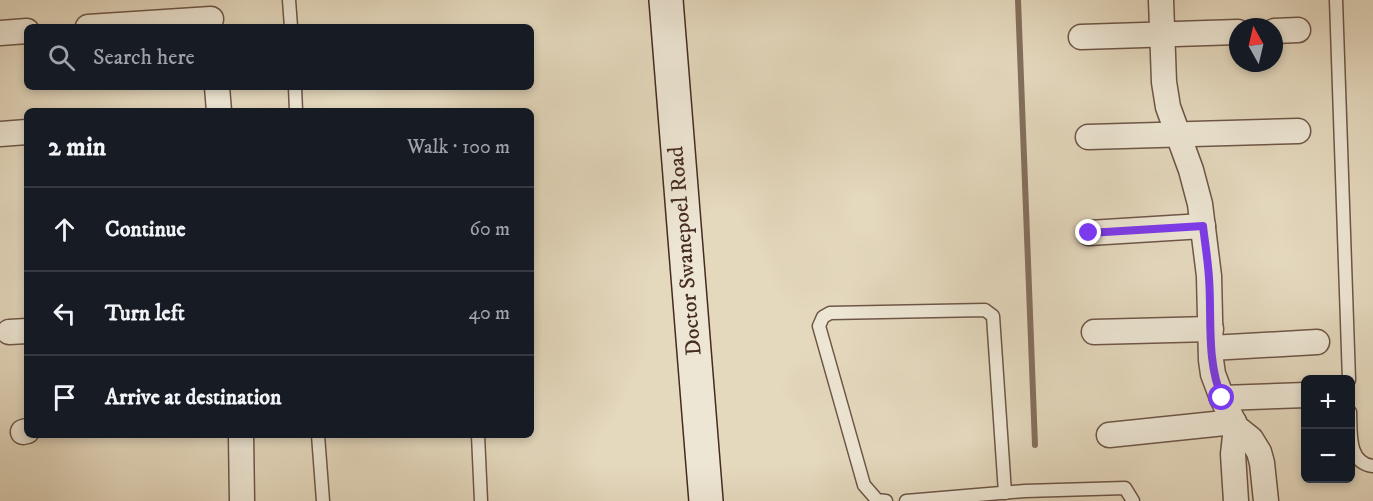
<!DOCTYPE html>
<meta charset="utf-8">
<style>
:root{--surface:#171b24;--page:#242831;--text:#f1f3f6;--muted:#9ea1a6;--line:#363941}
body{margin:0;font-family:"IM FELL DW Pica",serif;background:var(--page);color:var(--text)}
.controls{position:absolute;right:18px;bottom:18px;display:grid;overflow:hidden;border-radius:9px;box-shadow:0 3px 9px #0003}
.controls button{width:54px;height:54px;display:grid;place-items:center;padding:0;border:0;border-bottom:2px solid var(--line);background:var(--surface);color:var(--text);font:30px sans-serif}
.compass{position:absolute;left:1229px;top:18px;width:54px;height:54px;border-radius:50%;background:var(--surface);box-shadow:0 3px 9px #0003;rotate:352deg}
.stop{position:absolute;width:18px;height:18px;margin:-14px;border:4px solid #7c3aed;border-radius:50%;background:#fff}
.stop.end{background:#7c3aed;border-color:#fff;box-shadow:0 2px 6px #0008}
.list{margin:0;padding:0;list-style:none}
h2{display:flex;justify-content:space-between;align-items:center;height:78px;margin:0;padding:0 24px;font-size:26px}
h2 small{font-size:20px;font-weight:400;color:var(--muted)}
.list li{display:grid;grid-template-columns:39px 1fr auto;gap:18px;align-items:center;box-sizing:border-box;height:84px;padding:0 24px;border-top:2px solid var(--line)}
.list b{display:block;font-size:22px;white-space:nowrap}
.list em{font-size:20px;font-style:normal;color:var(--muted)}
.icon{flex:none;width:33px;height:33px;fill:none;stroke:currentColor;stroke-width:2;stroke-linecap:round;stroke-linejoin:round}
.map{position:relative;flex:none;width:1373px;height:501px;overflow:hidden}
.search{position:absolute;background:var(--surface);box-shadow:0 3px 9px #0003;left:24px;top:24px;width:510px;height:66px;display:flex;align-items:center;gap:15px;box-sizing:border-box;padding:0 21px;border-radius:9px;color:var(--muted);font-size:22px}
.panel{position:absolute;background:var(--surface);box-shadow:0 3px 9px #0003;left:24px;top:108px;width:510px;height:330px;border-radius:9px}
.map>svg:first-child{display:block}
</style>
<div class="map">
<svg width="1373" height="501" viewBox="0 0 1373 501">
<rect width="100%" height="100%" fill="#e4d8bd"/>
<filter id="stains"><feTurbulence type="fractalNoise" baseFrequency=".00333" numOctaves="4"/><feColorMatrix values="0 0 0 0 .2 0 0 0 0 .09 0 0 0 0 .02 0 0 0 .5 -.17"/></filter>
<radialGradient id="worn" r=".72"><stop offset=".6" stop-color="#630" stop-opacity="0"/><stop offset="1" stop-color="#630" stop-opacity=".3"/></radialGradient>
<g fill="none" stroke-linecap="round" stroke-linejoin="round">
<!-- stream -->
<polyline stroke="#846f5e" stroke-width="6" points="1018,0 1035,445"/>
<!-- lane casing -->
<g stroke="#6e5647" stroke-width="15">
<g id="lane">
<polyline points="289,0 291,27"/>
<polyline points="1336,0 1349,380"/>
<polyline points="295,87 296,111"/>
<path d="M1350,412C1351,431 1347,463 1373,466"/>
<polyline points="318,435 323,501"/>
<polyline points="478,435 481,501"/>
<polyline points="886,501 877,500 864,485 819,326 823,317 830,313 985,310 993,316 1005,493"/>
<polyline points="906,501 1025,491 1125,488 1133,501"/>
</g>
</g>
<!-- street casing -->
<g stroke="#6e5647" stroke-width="27">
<g id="street">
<polyline points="1161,0 1164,82 1168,107 1191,170 1200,204 1209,276 1211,360 1213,374 1222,398 1236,427 1251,439 1259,452 1262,463 1266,501"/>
<polyline points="88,27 211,19"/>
<polyline points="1274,31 1298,30"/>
<polyline points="0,33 27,31"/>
<polyline points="1081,37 1238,32"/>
<polyline points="217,87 219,111"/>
<polyline points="0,134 27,132"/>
<polyline points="1088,137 1298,131"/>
<polyline points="1089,233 1203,226"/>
<polyline points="9,332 27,331"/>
<polyline points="1094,332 1211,329"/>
<polyline points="1211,348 1317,342"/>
<polyline points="1222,398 1306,395"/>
<polyline points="23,432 27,431"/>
<polyline points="241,435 242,501"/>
<polyline points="1109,435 1234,422"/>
<polyline points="1236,501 1233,454 1236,427"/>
</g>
</g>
<!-- secondary casing -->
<g stroke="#462b20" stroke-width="36">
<polyline id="secondary" points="666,0 706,501"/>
</g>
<!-- lane -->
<use href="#lane" stroke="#ede6d4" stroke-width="12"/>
<!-- street -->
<use href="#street" stroke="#ede6d4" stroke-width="24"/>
<!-- secondary -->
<use href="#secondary" stroke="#ede6d4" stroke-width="33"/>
</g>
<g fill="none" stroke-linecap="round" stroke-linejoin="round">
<!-- route -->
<path stroke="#7c3aed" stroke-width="8" d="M1089,233L1203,226C1205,243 1208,261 1209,278C1212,318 1206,360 1222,398"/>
</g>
<g text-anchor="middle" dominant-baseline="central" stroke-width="6" stroke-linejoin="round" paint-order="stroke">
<!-- street labels -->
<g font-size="22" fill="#462b20" stroke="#ede6d4">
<text transform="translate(685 251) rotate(-95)">Doctor Swanepoel Road</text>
</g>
</g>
<rect width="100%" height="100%" filter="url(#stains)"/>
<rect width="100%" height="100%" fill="url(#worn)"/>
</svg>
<div class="controls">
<button>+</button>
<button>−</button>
</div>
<svg class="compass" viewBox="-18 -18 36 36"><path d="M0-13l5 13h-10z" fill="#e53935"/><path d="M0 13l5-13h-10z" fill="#9ea1a6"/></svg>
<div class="stop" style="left:1222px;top:398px"></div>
<div class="stop end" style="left:1089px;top:233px"></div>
<div class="search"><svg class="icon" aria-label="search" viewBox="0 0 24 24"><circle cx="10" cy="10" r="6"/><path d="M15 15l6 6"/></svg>Search here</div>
<section class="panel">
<h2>2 min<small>Walk · 100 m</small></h2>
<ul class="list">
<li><svg class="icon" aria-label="ahead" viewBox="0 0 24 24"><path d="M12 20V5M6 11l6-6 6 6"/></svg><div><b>Continue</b></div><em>60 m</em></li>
<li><svg class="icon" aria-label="left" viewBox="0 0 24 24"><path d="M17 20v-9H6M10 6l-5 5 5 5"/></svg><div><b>Turn left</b></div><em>40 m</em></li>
<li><svg class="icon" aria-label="arrive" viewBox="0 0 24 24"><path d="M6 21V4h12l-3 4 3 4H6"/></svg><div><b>Arrive at destination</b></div></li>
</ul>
</section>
</div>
